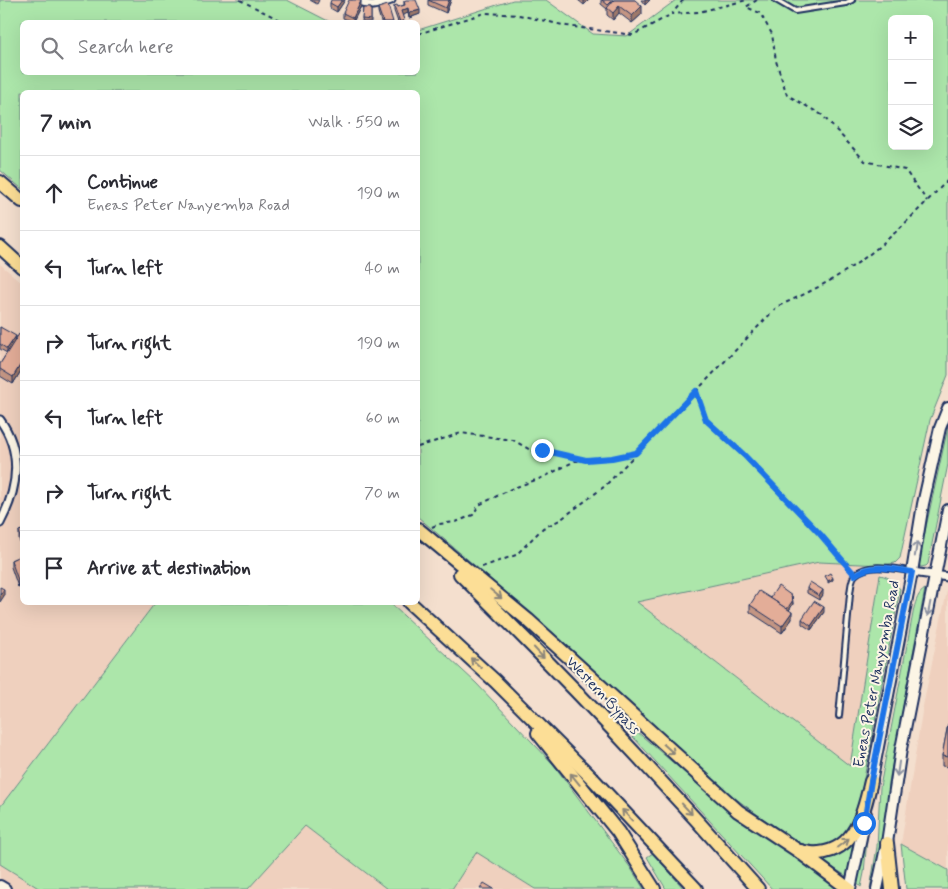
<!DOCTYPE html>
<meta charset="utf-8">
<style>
:root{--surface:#fff;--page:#f7f7f7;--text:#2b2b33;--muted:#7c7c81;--line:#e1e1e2}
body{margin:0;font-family:Mynerve,sans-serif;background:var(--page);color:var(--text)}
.controls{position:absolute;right:15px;top:15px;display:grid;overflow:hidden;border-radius:8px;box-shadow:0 5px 20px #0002}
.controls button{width:45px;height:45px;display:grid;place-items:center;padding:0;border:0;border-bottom:1px solid var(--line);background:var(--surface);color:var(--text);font:25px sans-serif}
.stop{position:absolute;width:15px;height:15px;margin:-11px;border:4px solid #1a73e8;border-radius:50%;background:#fff}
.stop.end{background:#1a73e8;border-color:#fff;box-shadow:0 1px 5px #0008}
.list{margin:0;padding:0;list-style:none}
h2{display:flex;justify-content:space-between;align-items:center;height:65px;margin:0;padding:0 20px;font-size:21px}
h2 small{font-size:16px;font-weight:400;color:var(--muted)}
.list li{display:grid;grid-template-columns:32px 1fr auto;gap:15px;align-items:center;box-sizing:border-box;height:75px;padding:0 20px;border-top:1px solid var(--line)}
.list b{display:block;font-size:19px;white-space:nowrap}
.list p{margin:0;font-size:16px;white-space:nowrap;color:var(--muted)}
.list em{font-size:16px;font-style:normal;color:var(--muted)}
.icon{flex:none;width:28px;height:28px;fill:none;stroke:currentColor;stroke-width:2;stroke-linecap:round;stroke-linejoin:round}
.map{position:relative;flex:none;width:948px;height:889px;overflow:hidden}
.search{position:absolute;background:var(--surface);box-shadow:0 5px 20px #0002;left:20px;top:20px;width:400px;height:55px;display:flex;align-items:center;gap:12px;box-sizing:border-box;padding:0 18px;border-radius:8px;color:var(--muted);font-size:19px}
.panel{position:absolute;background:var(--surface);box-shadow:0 5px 20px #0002;left:20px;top:90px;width:400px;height:515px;border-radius:8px}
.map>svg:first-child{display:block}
</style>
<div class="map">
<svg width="948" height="889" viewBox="0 0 948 889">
<rect width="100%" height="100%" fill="#f4dfce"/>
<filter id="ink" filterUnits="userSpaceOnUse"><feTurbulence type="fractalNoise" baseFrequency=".02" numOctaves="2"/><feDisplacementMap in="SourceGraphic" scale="10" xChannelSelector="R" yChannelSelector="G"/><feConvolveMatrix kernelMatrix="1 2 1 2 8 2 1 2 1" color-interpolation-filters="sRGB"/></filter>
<g filter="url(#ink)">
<!-- built -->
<g fill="#efd0be">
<polygon points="0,264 22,283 22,602 155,603 0,807"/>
<polygon points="819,562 882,565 850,766 637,602"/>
<polygon points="948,586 948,870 901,844 923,706"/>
<polygon points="305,826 387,889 248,889"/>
<polygon points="476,851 535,889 452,889"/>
<polygon points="0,864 40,889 0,889"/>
</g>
<!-- green -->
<g fill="#ace6aa" stroke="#648a84" fill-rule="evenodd">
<path d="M0,0H287L330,22H22V72H418V30L513,0H546L593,34L627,36L676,0H948V375L930,420L900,558L895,563L882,565L819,562L637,602L850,766L880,575C890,577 894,582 900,589L862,789C859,803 856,818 848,830C838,844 819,849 803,844C797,842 792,838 787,834C767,822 748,808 730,794L557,636L418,517V92H22V189L0,170ZM892,19H929V146H892Z"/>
<polygon points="948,427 948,464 928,564 926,566 921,567 918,563"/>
<path d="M925,589L889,782L885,830L873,889H870L877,847L880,787L914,608C916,601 918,593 925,589Z"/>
<polygon points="155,603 390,603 476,683 553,764 630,867 644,889 535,889 476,852 452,889 387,889 305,826 248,889 40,889 0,864 0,807"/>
<polygon points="628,724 728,810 841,889 772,889 624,727"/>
<polygon points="868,827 864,873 861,887 855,882"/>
<polygon points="854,843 848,877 819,859 835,857"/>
<polygon points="901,844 948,870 948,889 906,889"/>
<polygon points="653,853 684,889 666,889 647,857"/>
</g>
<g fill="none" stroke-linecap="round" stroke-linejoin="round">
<!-- lane casing -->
<g stroke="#1b2f5e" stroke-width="8">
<g id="lane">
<polyline points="776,0 795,11 846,3 852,0"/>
<path d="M839,716L850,594C851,588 851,579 855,575C868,562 895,569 910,571"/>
</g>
</g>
<!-- street casing -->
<g stroke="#1b2f5e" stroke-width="11">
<g id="street">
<path d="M356,0C369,8 377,5 391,0"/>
<path d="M0,420C23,452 18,489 0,523"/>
<polyline points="912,572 948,577"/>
</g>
</g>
<!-- secondary casing -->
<g stroke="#1b2f5e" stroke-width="14">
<g id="secondary">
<polyline points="870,788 912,572 923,504 940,428 948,408"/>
<polyline points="0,886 5,889"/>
<polyline points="850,889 866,814"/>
<polyline points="877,889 887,843 901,749 948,510"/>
</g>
</g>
<!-- highway casing -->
<g stroke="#1b2f5e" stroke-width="16">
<g id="highway">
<polyline points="0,182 22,201"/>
<polyline points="0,247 22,267"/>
<polyline points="418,529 528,620 738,811 797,850 849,889"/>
<path d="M460,574C563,675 663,781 758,889"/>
<polyline points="409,602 495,681 592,778 696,889"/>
<polyline points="538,733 618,832 654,889"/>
<polyline points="887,843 892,889"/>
<path d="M800,851C806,852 813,854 819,853C856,850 864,811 871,781"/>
</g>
</g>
<!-- path -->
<g stroke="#1b2f5e" stroke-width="2" stroke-dasharray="4 4" stroke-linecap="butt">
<polyline points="240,0 284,22"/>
<polyline points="683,0 672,14 699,12 747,0"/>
<polyline points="757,0 746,7 760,13 772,34 776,61 787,95 822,115 865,161 905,170 927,201"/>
<polyline points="418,34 485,13 519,15 567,26 633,35 672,14"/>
<polyline points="696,391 706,420 743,455 820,534 851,571"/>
<polyline points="418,447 461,433 513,440 532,451 542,450 584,460"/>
<polyline points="432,527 439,524 456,522 473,515 479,505 511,489 544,477 575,461 612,458 636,453"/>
<path d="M482,567L516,555L543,528L560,520L605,486L778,306C804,295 830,282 853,266C888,243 918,210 948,180"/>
</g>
<!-- lane -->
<use href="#lane" stroke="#fcf5e5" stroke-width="4"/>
<!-- street -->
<use href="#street" stroke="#fcf5e5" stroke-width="7"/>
<!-- secondary -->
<use href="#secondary" stroke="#fcf5e5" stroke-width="10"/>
<!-- highway -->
<use href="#highway" stroke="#fcde96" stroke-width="12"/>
</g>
<!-- wall -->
<g fill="#c39583" stroke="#1b2f5e">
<polygon points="310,0 319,0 317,4"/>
<polygon points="345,0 337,12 330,8 330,3"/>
<polygon points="428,0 451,0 446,13 428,5"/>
<polygon points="578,0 589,0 584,5"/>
<polygon points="601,0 635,0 642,14 632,23 619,13 613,20 607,15 607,9 601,4"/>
<polygon points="641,0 650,0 645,5"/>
<polygon points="404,1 420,14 409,18 408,13 402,15 404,22 398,22 394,11 394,6 398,7 404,5"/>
<polygon points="361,6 353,22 343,18 343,13"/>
<polygon points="363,8 371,8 371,22 362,22"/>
<polygon points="378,8 393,22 381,22 378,12"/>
<polygon points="0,327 16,339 22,336 22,369 13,384 0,376 0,364 7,353 0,349"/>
<polygon points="22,530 22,550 19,539 19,531"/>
<polygon points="22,555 18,587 11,567 11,560"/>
<polygon points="807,588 823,595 819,600 807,593"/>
<polygon points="792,596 793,604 789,610 792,619 782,633 750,612 750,605 770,598"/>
<polygon points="824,612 811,630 802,624 802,619"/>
<polygon points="948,724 948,767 942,766 942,756"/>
</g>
<!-- shaded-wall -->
<g fill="#9f796a" stroke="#1b2f5e">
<polygon points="342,0 345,0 337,12 337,7"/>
<polygon points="449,0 451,0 446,13 446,8"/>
<polygon points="584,0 589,0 584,5"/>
<polygon points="645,0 650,0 645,5"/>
<polygon points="361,1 361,6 353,22 353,18"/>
<polygon points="619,6 619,13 613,20 613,13"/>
<polygon points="642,6 642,14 632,23 632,16"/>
<polygon points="408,8 408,13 401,16 401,11"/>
<polygon points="420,10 420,14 409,18 409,13"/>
<polygon points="16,336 16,341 7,354 7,349"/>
<polygon points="22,362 22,369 13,384 13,377"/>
<polygon points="22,578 22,585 18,587 18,580"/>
<polygon points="833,578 833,580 828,583 828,581"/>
<polygon points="4,589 4,596 0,602 0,595"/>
<polygon points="823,590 823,595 819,600 819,596"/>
<polygon points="792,596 793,604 786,615 786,610"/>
<polygon points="824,607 824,612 811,630 811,626"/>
<polygon points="792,612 792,619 782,633 782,626"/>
</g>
<!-- building -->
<g fill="#e3ad98" stroke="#1b2f5e">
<polygon points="331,0 342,0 337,7 330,3"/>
<polygon points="349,0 358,0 361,1 353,18 343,13"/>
<polygon points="406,0 416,0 420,10 409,13 408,8 401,11 404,20 400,22 394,6 397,5 398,7 405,5 404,1"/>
<polygon points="428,0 449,0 446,8"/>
<polygon points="602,0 613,0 608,5"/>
<polygon points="614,0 635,0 642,6 632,16 619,6 613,13 607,8"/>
<polygon points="388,5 393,22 383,22 378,8"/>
<polygon points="363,8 371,8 371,20 362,19"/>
<polygon points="0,327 16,336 7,349 0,344"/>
<polygon points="19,334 22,336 22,362 13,377 0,369 0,364"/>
<polygon points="22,530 22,543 19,531"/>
<polygon points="22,555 22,578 18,580 11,560"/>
<polygon points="830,573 833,578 828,581 825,576"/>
<polygon points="810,582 823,590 819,596 807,588"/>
<polygon points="778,586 792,596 791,598 793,600 787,609 770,598"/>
<polygon points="0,587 4,589 0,595"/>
<polygon points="759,591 792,612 782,626 750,605"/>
<polygon points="814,601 824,607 811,626 802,619"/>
<polygon points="948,724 948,757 942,756"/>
<polygon points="484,883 494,889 480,889"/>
</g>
<!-- one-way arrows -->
<defs><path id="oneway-shaft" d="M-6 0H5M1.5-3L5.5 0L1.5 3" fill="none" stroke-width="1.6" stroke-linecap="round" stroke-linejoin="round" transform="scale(1.25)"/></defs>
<g stroke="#8c92a2">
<use href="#oneway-shaft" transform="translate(916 549) rotate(-81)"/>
<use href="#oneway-shaft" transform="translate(929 609) rotate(101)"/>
<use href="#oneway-shaft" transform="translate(898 769) rotate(98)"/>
</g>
<g stroke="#8c867a">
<use href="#oneway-shaft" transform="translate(496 594) rotate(39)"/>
<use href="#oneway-shaft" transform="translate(539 653) rotate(47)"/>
<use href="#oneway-shaft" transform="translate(476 663) rotate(-137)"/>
<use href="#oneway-shaft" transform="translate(669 749) rotate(42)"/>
<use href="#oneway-shaft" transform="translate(575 779) rotate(-129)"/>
<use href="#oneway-shaft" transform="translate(687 809) rotate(47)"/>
<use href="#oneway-shaft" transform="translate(627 815) rotate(-133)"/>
<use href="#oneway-shaft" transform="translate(843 843) rotate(-37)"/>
</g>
</g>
<g fill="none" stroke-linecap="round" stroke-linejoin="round" filter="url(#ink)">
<!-- route -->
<path stroke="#1a73e8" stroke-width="6" d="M542,450L586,460L612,458L636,453L696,391L706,420L744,455L820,534L855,575C872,563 893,569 912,572L871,781L864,823"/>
</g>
<g text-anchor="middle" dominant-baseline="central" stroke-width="4" stroke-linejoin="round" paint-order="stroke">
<!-- street labels -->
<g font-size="15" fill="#1b2f5e" stroke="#fcf5e5">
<text transform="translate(877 674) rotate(-79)">Eneas Peter Nanyemba Road</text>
<text transform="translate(603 696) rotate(47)">Western Bypass</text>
</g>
</g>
</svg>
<div class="controls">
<button>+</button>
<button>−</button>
<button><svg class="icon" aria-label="layers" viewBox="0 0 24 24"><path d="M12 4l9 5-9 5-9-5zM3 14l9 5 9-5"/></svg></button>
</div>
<div class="stop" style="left:864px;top:823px"></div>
<div class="stop end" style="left:542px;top:450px"></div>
<div class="search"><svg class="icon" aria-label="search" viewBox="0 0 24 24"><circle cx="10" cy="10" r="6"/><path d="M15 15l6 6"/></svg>Search here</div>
<section class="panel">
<h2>7 min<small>Walk · 550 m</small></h2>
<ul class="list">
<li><svg class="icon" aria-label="ahead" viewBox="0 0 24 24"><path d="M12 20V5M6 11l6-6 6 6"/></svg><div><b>Continue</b><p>Eneas Peter Nanyemba Road</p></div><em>190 m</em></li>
<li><svg class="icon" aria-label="left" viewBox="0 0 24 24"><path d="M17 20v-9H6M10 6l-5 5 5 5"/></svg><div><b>Turn left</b></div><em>40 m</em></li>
<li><svg class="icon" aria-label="right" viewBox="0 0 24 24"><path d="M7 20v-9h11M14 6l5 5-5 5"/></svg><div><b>Turn right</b></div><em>190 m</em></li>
<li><svg class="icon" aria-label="left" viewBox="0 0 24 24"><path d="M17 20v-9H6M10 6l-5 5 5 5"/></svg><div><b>Turn left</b></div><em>60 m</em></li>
<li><svg class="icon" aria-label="right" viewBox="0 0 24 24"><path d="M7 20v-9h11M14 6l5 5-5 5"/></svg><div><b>Turn right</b></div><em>70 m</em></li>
<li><svg class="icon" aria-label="arrive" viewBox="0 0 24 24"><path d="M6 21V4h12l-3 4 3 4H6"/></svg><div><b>Arrive at destination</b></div></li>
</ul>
</section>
</div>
